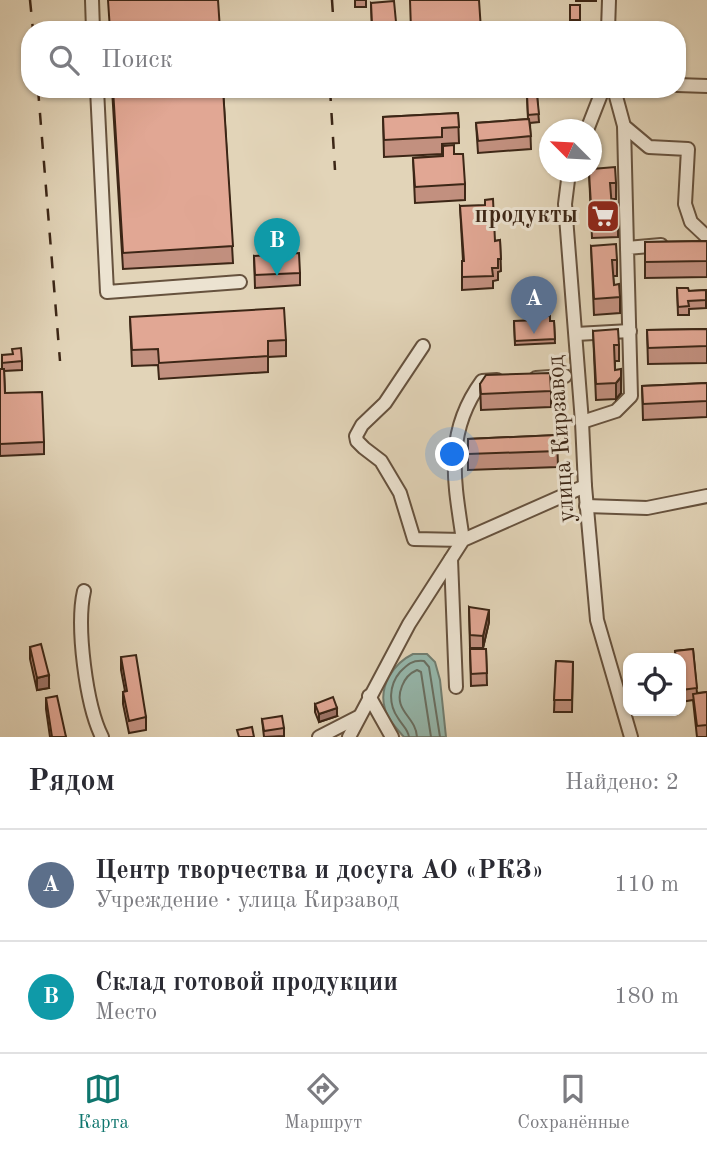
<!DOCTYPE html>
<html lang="ru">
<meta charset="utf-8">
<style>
:root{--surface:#fff;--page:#f2f2f3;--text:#2b2b33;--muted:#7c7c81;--line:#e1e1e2;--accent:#0f766e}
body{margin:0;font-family:"Old Standard TT",serif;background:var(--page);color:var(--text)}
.controls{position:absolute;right:21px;bottom:21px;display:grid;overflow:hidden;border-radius:14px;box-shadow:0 2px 5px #0004}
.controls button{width:63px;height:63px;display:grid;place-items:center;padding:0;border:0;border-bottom:2px solid var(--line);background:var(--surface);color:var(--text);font:35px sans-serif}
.compass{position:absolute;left:539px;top:119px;width:63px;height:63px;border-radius:50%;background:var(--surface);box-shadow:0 2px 5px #0004;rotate:294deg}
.you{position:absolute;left:453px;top:455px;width:24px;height:24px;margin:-18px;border:5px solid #fff;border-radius:50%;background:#1a73e8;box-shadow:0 0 0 10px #1a73e833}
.badge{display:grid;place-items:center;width:46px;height:46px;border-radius:50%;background:var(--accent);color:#fff;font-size:23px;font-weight:700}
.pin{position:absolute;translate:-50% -58px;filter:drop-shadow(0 2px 4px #0008)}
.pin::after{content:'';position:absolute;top:37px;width:24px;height:21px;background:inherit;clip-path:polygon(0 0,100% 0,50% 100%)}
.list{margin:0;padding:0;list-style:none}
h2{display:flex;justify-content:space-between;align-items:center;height:91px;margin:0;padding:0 28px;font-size:30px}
h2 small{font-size:23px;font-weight:400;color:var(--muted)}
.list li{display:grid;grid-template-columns:46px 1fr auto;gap:21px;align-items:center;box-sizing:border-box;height:112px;padding:0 28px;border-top:2px solid var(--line)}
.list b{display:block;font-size:26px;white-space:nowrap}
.list p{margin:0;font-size:23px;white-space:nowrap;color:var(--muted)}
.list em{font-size:23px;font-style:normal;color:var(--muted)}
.icon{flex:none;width:38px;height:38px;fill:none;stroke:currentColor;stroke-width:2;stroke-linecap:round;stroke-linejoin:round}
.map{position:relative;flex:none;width:707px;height:737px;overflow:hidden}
.search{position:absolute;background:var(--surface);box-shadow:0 2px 5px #0004;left:21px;right:21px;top:21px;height:77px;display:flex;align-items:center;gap:18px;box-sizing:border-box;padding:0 24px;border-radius:28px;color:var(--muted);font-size:26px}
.sheet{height:315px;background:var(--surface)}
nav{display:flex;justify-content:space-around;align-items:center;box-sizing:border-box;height:98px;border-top:2px solid var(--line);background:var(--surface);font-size:19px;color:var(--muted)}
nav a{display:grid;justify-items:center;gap:4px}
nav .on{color:var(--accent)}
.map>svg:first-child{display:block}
</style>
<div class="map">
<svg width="707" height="737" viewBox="0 0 707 737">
<rect width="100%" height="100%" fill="#e2d4b8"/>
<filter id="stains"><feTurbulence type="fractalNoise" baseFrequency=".00286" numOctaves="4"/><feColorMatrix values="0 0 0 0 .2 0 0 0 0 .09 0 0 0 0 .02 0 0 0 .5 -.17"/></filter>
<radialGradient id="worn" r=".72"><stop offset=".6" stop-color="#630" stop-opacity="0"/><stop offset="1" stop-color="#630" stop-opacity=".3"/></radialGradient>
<!-- water -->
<path fill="#95b8ad" stroke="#717e71" stroke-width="2" d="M413,654H427L435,662L440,680L446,737H404C397,729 387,719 385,709C378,686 394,663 413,654Z"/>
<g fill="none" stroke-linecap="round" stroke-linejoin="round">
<!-- shore -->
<g stroke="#686f62" stroke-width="2">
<path d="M409,737C408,729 402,725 398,718C388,704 389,685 400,672C408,664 412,660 424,661L429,667L440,737"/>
<path d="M417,737C416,716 392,711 402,686C405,678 410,673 417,670L421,672L431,737"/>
</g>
<!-- minor casing -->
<g stroke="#66523e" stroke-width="16">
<g id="minor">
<polyline points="92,0 93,30"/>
<polyline points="608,30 609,0"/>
<polyline points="677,85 707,86"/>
<polyline points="97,89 107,292 240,282"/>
<polyline points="614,89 624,126 649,147 688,149 685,204 691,222 707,237"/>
<polyline points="624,126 627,248"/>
<polyline points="587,130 603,89"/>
<polyline points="569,172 565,204 582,422 585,486 597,620 631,737"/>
<polyline points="576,334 630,331"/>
<path d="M423,346L385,403L362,425L356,436L357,441L364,448L381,461L400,493L414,539L463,540C454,480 444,433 482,381L497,380"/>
<polyline points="536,378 565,376"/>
<polyline points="582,422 616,411 631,396 627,248 661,245"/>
<polyline points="586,506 647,508 707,496"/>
<polyline points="451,559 456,687"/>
<path d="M84,591C76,626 86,705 102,737"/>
<polyline points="369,696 392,737"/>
<polyline points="319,737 358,717"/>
<polyline points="349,737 409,624 463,540 585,486"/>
</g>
</g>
<!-- minor -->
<use href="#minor" stroke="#ece3d1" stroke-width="12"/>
<!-- rail -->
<g stroke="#3c2616" stroke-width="2.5" stroke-dasharray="12 12" stroke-linecap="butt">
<polyline points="30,0 33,30"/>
<polyline points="332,0 334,30"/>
<polyline points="38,89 60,361"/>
<polyline points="330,89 335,170"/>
</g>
</g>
<!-- wall -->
<g fill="#c2907f" stroke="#3c2616" stroke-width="2">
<rect x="355" y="0" width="11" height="7"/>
<rect x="576" y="0" width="20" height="1"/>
<polygon points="371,3 396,22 396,30 372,30"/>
<polygon points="570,5 580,5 580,29 570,28"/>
<polygon points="112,89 223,89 233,263 123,269"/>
<polygon points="428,89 491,89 491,92 428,95"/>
<polygon points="527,95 537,95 539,122 530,123 531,149 478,153 476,123 528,119"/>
<polygon points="458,113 459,143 442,144 442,154 384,157 383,117"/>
<polygon points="443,146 454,154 465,184 465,200 415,203 413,158 443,156"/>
<polygon points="589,172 616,183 616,199 611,199 612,208 618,220 618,237 592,238"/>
<polygon points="460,206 495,241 500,240 501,271 498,272 498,280 493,281 493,288 462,290 462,261 463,261"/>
<polygon points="707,241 707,277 645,278 645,242"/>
<polygon points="591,246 617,260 617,276 613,276 614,285 620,297 620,313 594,315"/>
<polygon points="254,256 300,273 300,285 255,288"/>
<polygon points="677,288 689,291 706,290 706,308 689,309 689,315 678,315"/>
<polygon points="130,317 286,340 286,356 268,357 268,372 159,379 158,365 132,366"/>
<polygon points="514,321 554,321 555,343 515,345"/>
<polygon points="707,329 707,363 648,364 647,330"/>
<polygon points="593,331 619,345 619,361 615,361 615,370 621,393 616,399 596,400"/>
<polygon points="2,355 22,361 22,370 4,371 5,393 44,442 44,454 0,456 0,369 2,369"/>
<polygon points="707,383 707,417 643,420 642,386"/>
<polygon points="480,384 551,391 551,407 481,410"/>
<polygon points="557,435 558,467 468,470 468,439"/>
<polygon points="469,607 489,622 483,648 470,648"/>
<polygon points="30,647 49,688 37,690 30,659"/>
<polygon points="470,649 486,649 487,685 471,686"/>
<polygon points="693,649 697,693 707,692 707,737 697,737 693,700 681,702 681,658 675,658 675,651"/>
<polygon points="121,657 146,717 146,730 129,733 123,704 123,692 125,691 121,670"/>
<polygon points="556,661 573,662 572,712 554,712"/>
<polygon points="46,698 66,737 50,737 46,709"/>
<polygon points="315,704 337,716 319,722 315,712"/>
<polygon points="262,719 284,728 284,736 264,737"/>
</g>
<!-- shaded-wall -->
<g fill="#9e7568" stroke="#3c2616" stroke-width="2">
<polygon points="621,377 621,393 616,399 616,383"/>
<polygon points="489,610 489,622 483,648 483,636"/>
<polygon points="49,675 49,688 37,690 37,678"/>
<polygon points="337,708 337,716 319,722 319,714"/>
</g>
<!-- building -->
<g fill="#e1a794" stroke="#3c2616" stroke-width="2">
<polygon points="108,0 218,0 220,30 110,30"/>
<polygon points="410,0 479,0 481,30 411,30"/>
<polygon points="394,1 396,22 372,24 371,3"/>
<rect x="570" y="5" width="10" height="15"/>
<polygon points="113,89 223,89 233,246 123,253"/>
<polygon points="527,95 537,95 539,114 528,115"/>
<polygon points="458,113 459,127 442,128 442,137 384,140 383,117"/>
<polygon points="529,119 531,136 478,141 476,123"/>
<polygon points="454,145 454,154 463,154 465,184 415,187 413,158 443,156 443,146"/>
<polygon points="615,167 616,183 610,183 612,208 617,207 618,220 592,222 589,172 592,172 592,169"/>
<polygon points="493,199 495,241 500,240 501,259 498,259 498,268 492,268 493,276 462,277 462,261 464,261 460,206 485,205 485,200"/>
<polygon points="707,241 707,261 645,262 645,242"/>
<polygon points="616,244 617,260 612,260 614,285 619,284 620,297 594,299 591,246"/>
<polygon points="299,253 300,273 255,275 254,256"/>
<polygon points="677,288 688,288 689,291 706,290 706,300 688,301 689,306 678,307"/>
<polygon points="284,308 286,340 268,341 268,356 159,363 158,349 132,350 130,317"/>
<polygon points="538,316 550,316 550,321 554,321 555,339 515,341 514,321 538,320"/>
<polygon points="618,329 619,345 614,345 615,370 621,369 621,377 616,383 596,384 593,331"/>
<polygon points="707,329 707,346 648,348 647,330"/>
<polygon points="21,348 22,361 2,363 2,355 13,354 12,349"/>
<polygon points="0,369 4,369 5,393 42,392 44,442 0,444"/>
<polygon points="550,373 551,391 481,394 480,384 486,375"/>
<polygon points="707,383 707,401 643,404 642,386"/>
<polygon points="557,435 558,451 468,454 468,439"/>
<polygon points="469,607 489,610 483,636 470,635"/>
<polygon points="41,644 49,675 37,678 30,647"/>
<polygon points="470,649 486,649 487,673 471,674"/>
<polygon points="693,649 697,688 681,690 681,658 676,658 675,651"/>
<polygon points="136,655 146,717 129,721 123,692 127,691 121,657"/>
<polygon points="556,661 573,662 572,700 554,700"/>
<polygon points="707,692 707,725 697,726 693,694"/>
<polygon points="57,696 66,737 52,737 46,698"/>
<polygon points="333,697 337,708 319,714 315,704"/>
<polygon points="282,716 284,728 264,731 262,719"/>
<polygon points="252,727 254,737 239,737 237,730"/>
</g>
<!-- icons -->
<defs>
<g id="supermarket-square" transform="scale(1.75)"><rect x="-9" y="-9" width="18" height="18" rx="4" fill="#8f2418" stroke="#ece3d1"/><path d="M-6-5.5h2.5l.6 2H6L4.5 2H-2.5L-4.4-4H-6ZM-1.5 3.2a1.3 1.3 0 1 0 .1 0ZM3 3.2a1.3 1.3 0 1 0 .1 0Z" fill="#fff"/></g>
</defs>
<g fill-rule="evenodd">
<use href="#supermarket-square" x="603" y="216"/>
</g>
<g text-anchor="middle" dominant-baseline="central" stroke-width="6" stroke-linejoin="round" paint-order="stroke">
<!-- poi labels -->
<g font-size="24" font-weight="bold" fill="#3c2616" stroke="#ece3d1" text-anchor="end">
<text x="578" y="216">продукты</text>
</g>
<!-- street labels -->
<g font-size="24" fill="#3c2616" stroke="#ece3d1">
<text transform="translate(562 439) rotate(-94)">улица Кирзавод</text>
</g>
</g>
<rect width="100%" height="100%" filter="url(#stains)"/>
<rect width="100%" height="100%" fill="url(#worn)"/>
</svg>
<div class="controls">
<button><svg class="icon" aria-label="locate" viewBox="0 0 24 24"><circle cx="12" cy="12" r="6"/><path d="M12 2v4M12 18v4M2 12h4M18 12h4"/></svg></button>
</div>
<svg class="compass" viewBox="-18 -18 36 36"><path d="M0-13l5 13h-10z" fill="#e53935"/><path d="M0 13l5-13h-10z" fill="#7c7c81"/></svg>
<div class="you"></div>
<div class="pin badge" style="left:534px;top:334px;background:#5c6f8a">A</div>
<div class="pin badge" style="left:277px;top:276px;background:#0f9aa8">B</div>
<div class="search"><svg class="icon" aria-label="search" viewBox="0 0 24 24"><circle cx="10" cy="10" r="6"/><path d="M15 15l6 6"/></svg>Поиск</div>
</div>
<section class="sheet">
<h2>Рядом<small>Найдено: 2</small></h2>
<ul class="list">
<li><span class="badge" style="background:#5c6f8a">A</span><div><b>Центр творчества и досуга АО «РКЗ»</b><p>Учреждение · улица Кирзавод</p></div><em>110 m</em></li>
<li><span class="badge" style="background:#0f9aa8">B</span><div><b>Склад готовой продукции</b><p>Место</p></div><em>180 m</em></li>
</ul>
</section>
<nav>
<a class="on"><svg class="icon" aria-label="map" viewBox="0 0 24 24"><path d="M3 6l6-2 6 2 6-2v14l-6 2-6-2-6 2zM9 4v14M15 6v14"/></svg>Карта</a>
<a><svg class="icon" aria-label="directions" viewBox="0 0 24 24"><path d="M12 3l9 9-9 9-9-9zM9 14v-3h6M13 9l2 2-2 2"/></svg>Маршрут</a>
<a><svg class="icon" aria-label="saved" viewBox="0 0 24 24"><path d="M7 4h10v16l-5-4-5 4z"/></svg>Сохранённые</a>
</nav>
